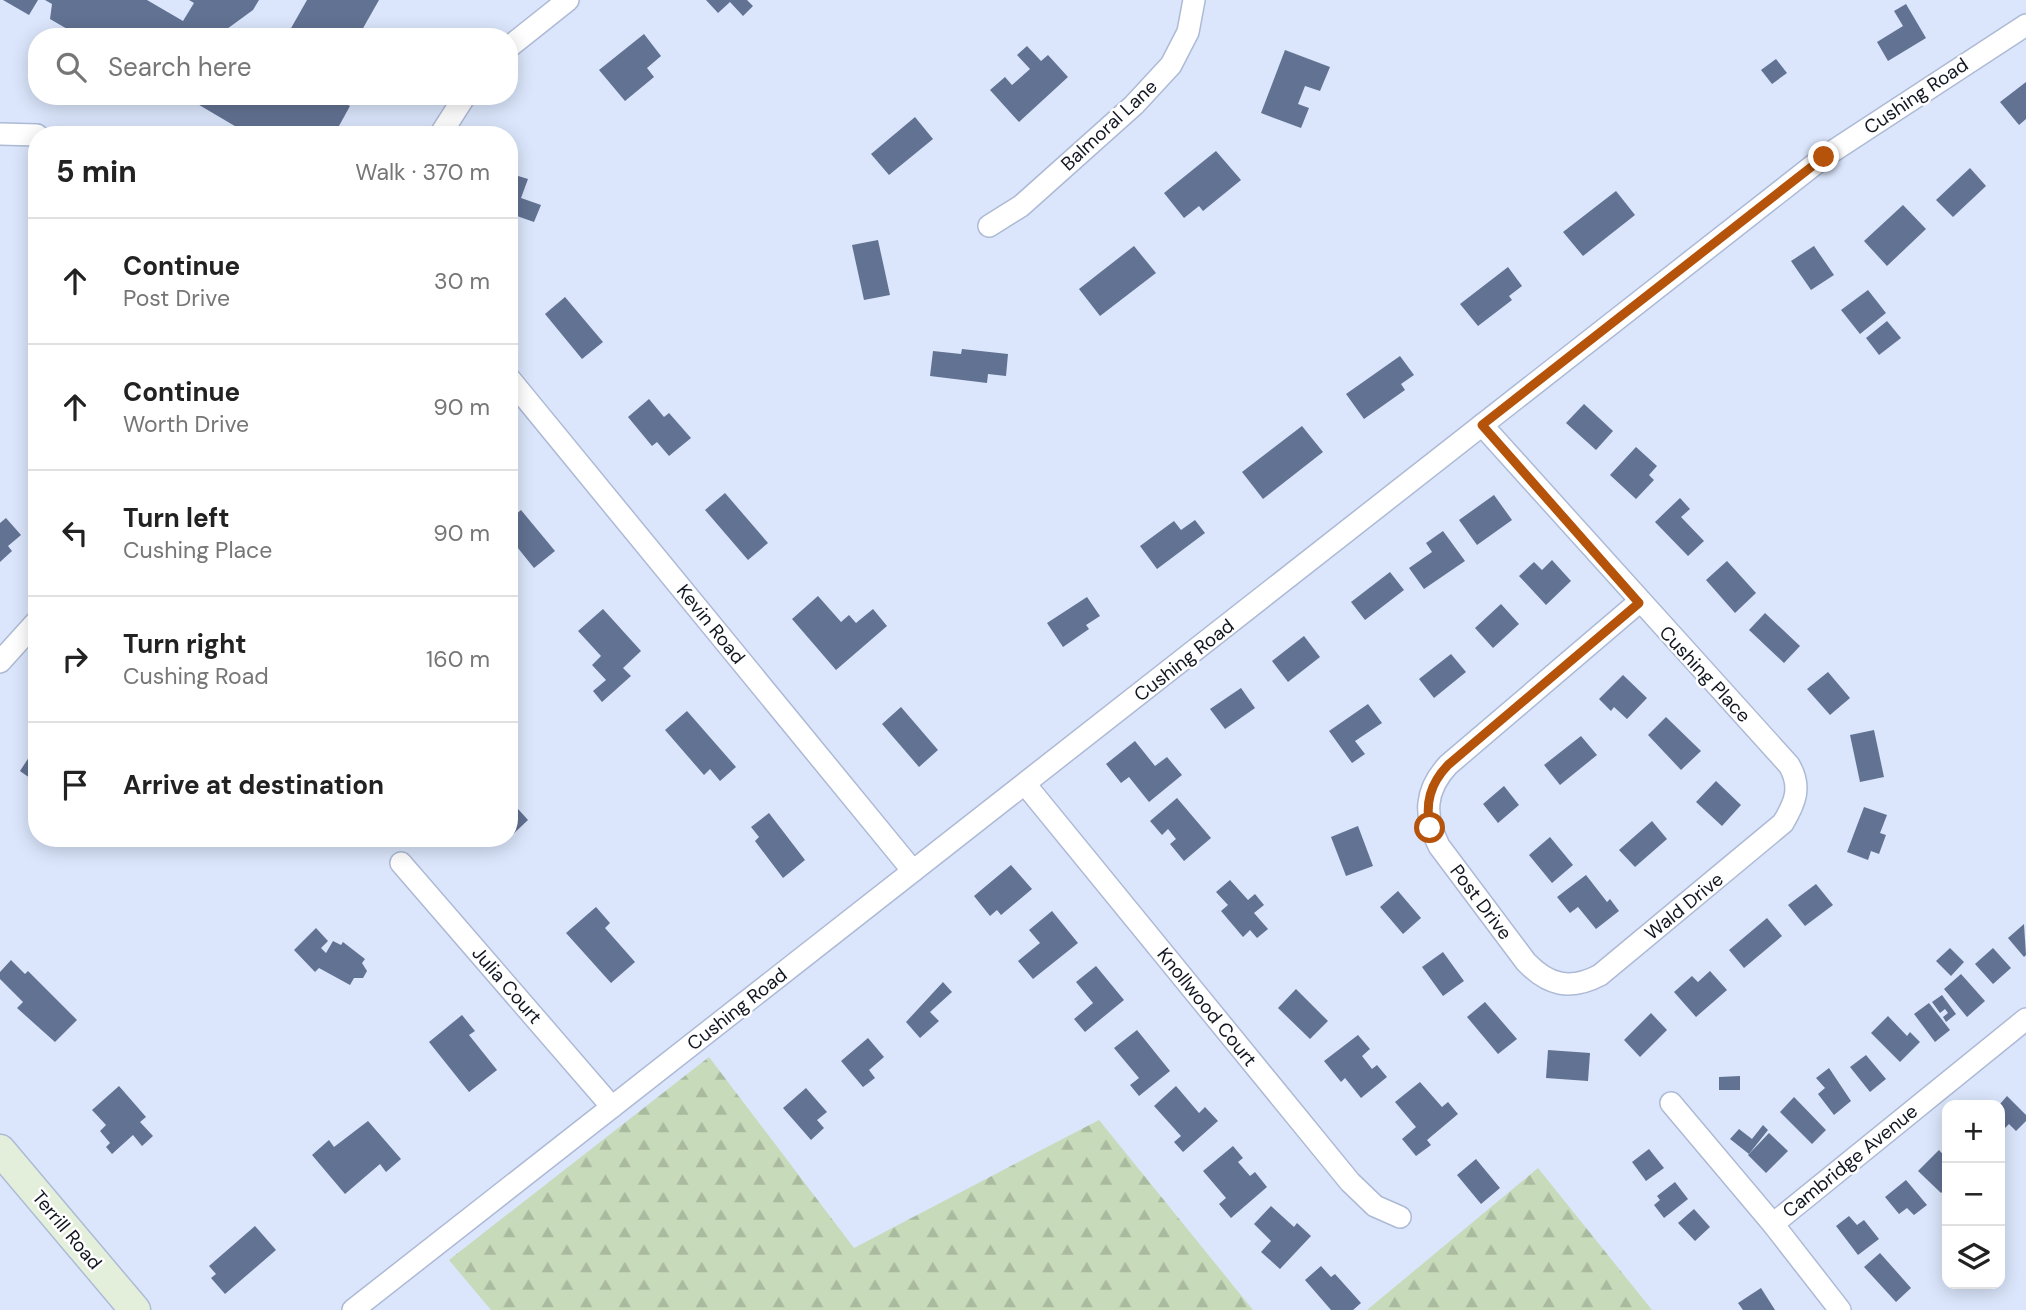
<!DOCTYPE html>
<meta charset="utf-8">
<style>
:root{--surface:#fff;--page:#f2f2f2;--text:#222;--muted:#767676;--line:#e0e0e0}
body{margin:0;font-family:"DM Sans",sans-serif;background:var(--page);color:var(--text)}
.controls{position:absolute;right:21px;bottom:21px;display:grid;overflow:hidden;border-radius:14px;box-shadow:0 4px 18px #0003}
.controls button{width:63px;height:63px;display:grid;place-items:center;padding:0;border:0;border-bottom:2px solid var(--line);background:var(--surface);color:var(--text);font:35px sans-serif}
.stop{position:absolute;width:21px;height:21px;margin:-16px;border:5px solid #b45309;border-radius:50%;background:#fff}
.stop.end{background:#b45309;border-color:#fff;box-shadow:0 2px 7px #0008}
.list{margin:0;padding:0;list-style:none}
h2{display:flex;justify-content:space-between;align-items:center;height:91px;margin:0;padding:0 28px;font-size:30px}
h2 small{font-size:23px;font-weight:400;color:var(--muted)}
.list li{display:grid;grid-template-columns:46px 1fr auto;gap:21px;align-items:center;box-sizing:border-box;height:126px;padding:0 28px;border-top:2px solid var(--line)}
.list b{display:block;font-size:26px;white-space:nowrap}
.list p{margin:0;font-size:23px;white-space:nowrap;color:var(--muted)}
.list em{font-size:23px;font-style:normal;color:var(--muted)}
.icon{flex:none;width:38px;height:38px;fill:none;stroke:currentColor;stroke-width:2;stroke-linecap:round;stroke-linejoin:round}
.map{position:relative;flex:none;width:2026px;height:1310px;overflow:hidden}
.search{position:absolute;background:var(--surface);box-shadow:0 4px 18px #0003;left:28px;top:28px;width:490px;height:77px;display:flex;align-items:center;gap:18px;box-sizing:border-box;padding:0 24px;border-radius:28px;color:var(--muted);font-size:26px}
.panel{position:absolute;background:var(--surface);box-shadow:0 4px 18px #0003;left:28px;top:126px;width:490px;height:721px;border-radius:28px}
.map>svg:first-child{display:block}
</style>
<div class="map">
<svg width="2026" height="1310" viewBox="0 0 2026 1310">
<defs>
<pattern id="forest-firs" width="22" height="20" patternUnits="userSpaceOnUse" patternTransform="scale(1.75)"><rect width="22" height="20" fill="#c7dab9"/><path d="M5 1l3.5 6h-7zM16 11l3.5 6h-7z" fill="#aaba9f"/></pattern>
</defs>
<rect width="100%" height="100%" fill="#dbe6fc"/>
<!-- forest -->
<g fill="url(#forest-firs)">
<polygon points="709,1057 854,1248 1099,1120 1253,1310 491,1310 449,1260"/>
<polygon points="1538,1168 1652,1310 1367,1310"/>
</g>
<!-- building -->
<g fill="#627292">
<polygon points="3,0 38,0 29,15"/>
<polygon points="45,0 147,0 183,21 194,3 189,0 259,0 253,10 216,37 81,37 50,19 52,4"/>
<polygon points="307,0 379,0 358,37 286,37"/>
<polygon points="706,0 747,0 753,6 743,16 730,2 718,13"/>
<polygon points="1906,4 1926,38 1888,61 1877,42 1903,26 1894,11"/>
<polygon points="644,34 661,56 647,68 654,77 625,101 599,70"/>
<polygon points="1027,46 1041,61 1048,55 1068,77 1019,122 990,90 1005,77 1012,85 1030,69 1017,55"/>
<polygon points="1285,50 1330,67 1320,91 1305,86 1298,104 1309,108 1301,128 1261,113"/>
<polygon points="1776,59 1787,73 1772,84 1761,70"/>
<polygon points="2026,82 2026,119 2019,125 2000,102"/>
<polygon points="184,96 332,96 350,106 334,135 250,135"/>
<polygon points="915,117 933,139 889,175 871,154"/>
<polygon points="1216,151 1241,180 1203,211 1199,206 1184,218 1164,193"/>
<polygon points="1970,168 1986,186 1953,217 1936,200"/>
<polygon points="515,175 528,179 521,198 541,205 534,222 514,215 509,225 509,190"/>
<polygon points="1616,191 1635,215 1583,256 1563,232"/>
<polygon points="1903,205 1926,229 1887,266 1864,241"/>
<polygon points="878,240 890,295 864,300 852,245"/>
<polygon points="1134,246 1156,273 1100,316 1079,289"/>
<polygon points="1814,246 1834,275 1811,290 1791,261"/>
<polygon points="1508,267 1522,286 1509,296 1512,300 1478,326 1460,304"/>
<polygon points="1868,290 1886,313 1860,334 1841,310"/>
<polygon points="565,297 603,342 582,359 545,314"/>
<polygon points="1887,321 1901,338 1879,355 1866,338"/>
<polygon points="962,349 1008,354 1006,376 988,374 987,383 930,376 933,351 961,354"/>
<polygon points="1400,356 1414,375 1401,384 1405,390 1364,419 1346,394"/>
<polygon points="649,399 664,417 669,413 691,438 669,456 657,442 652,446 628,417"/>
<polygon points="1584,404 1613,431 1596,450 1566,423"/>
<polygon points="1302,426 1323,452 1263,499 1242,472"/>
<polygon points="1636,447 1657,466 1649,475 1654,480 1636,499 1610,475"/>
<polygon points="725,493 768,543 748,560 705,510"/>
<polygon points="1494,495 1512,520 1477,545 1459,520"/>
<polygon points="1680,498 1690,509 1681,517 1704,541 1688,556 1655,522"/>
<polygon points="521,510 555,551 534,568 509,537 509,520"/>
<polygon points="6,518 21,535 8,546 12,551 0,562 0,523"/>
<polygon points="1195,520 1205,533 1157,569 1140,546 1174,521 1181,530"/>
<polygon points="1443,531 1465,561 1424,589 1409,568 1432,552 1426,543"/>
<polygon points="1552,560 1571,581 1546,605 1519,576 1534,562 1542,570"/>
<polygon points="1727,561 1756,593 1735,613 1706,580"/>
<polygon points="1390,572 1404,590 1365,620 1351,602"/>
<polygon points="818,596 841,622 849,615 856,623 873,609 887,626 836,670 792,619"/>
<polygon points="1087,597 1100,616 1086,625 1089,629 1063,647 1047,623"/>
<polygon points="1501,604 1519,624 1493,648 1475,628"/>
<polygon points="603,609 641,651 623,668 631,676 602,702 593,691 606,680 592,665 601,656 578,631"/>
<polygon points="1765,613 1800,646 1784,663 1749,630"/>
<polygon points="1304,636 1320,657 1288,682 1272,661"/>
<polygon points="1451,654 1466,672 1434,698 1419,679"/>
<polygon points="1828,672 1850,698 1830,715 1807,689"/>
<polygon points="1623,675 1647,698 1627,719 1614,707 1611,711 1599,699"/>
<polygon points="1241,688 1255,708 1225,729 1210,709"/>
<polygon points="1368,704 1382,723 1355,741 1365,754 1352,763 1329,731"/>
<polygon points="901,707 938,750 919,767 882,724"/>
<polygon points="687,711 736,767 720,781 710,769 704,775 665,730"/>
<polygon points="1666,717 1701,751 1681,770 1648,735"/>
<polygon points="1874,730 1884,777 1860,782 1850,735"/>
<polygon points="1581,736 1597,755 1560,785 1544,765"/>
<polygon points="1135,741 1155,766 1167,757 1182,775 1149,802 1129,777 1121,783 1106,764"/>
<polygon points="37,745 37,783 20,771"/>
<polygon points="1716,781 1741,805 1722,826 1696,802"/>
<polygon points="1504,786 1519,805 1498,823 1483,804"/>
<polygon points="1177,798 1211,838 1184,861 1170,844 1176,839 1168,829 1162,835 1150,821"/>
<polygon points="509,799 528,820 509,838"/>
<polygon points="1864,807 1887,815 1880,833 1886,835 1879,854 1871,851 1868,860 1847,852"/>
<polygon points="769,813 805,860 783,878 755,841 759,837 751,827"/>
<polygon points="1652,821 1667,839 1635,867 1619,850"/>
<polygon points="1358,826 1373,866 1346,876 1331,837"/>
<polygon points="1550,837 1573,865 1552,883 1529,855"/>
<polygon points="1011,865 1032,889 1001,915 997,910 990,916 974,896"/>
<polygon points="1586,875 1607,902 1610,899 1619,911 1596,929 1578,907 1570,913 1557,897"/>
<polygon points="1230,880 1248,900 1255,894 1264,905 1254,913 1268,929 1257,938 1250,930 1243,937 1221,911 1228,905 1216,892"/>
<polygon points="1816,884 1833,905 1805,926 1788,905"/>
<polygon points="1398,891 1421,918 1403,934 1380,907"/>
<polygon points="596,907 610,923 605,928 635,962 611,983 566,933"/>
<polygon points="1052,911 1078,943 1033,979 1018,961 1040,943 1029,930"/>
<polygon points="1767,918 1782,936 1744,968 1729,950"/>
<polygon points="2024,924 2026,955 2024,957 2008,938"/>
<polygon points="316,928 328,941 321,948 326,953 333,941 341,945 343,942 365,959 362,963 367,971 363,978 354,978 350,985 319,968 315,972 294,950"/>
<polygon points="1950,948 1964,962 1951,976 1936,961"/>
<polygon points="1993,948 2011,968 1993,984 1975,964"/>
<polygon points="1443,952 1464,981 1443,996 1422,967"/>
<polygon points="11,960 25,974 28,971 77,1020 55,1042 17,1008 23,1002 0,979 0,972"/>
<polygon points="1096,966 1124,1000 1085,1032 1074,1019 1093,1003 1076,982"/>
<polygon points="1710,971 1727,990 1696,1017 1674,992 1692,976 1698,982"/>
<polygon points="1961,974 1985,1001 1967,1017 1944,989"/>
<polygon points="943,982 952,992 930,1012 939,1021 920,1038 906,1022"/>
<polygon points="1296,989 1328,1021 1310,1039 1278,1008"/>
<polygon points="1942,995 1956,1014 1946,1022 1943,1017 1948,1013 1945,1009 1940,1013 1932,1002"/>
<polygon points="1485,1002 1517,1039 1498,1054 1467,1017"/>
<polygon points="1929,1003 1950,1030 1935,1042 1914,1014"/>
<polygon points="1651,1013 1667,1030 1640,1057 1624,1040"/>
<polygon points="462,1015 475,1031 469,1035 497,1070 469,1092 429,1042"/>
<polygon points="1888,1016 1907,1036 1910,1032 1920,1042 1900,1062 1871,1033"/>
<polygon points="1137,1030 1170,1071 1139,1096 1130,1085 1139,1078 1114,1048"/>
<polygon points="1358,1035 1370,1049 1362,1056 1372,1069 1377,1065 1387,1077 1361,1098 1345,1078 1341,1082 1324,1061"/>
<polygon points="868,1038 884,1057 869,1070 875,1078 863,1087 841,1061"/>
<polygon points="1548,1050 1590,1053 1588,1081 1546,1078"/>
<polygon points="1866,1055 1886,1079 1870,1092 1850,1067"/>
<polygon points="1829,1068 1851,1101 1834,1115 1818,1094 1825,1088 1816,1078"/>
<polygon points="1740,1076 1740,1090 1719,1090 1719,1077"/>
<polygon points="1420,1082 1442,1107 1448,1102 1458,1114 1427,1140 1431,1145 1416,1156 1402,1139 1416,1127 1395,1102"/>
<polygon points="119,1086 146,1117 140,1122 153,1136 142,1146 133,1135 112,1154 106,1147 110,1143 100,1131 106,1125 92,1110"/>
<polygon points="1176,1086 1199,1113 1205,1107 1218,1121 1183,1152 1174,1142 1181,1136 1154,1106"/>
<polygon points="806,1088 827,1112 817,1120 824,1128 811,1140 783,1108"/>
<polygon points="2007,1096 2026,1115 2026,1121 2016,1131 2009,1124 2003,1130 2000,1127 2000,1104"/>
<polygon points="1794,1097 1826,1130 1812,1144 1780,1112"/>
<polygon points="368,1121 401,1159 386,1172 380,1164 345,1194 312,1155 329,1140 334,1147"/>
<polygon points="1763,1125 1768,1130 1749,1154 1730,1139 1739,1129 1752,1139"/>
<polygon points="1769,1133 1788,1151 1766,1173 1748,1155"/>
<polygon points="1233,1146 1243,1158 1238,1162 1250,1176 1255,1172 1267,1187 1231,1218 1219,1204 1226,1198 1203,1171"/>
<polygon points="1649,1149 1664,1168 1646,1181 1632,1162"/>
<polygon points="1939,1150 1947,1159 1947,1187 1941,1193 1918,1171"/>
<polygon points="1476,1159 1500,1188 1481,1204 1457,1175"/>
<polygon points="1906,1180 1927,1205 1914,1215 1907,1208 1899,1214 1885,1197"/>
<polygon points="1675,1182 1688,1199 1664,1218 1654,1205 1660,1200 1657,1196"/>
<polygon points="1271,1206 1294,1227 1297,1223 1311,1236 1280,1269 1261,1252 1271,1241 1254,1224"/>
<polygon points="1694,1209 1710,1227 1695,1241 1678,1223"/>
<polygon points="1849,1216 1857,1225 1864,1220 1879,1239 1858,1255 1836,1226"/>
<polygon points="255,1226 276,1250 225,1294 211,1278 216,1274 209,1266"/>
<polygon points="1880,1253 1911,1288 1896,1302 1864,1267"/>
<polygon points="1321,1266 1331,1277 1335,1274 1361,1303 1353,1310 1331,1310 1305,1280"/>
<polygon points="1761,1288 1775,1310 1743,1310 1738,1303"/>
</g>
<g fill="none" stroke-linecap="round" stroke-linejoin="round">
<!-- street casing -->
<g stroke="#adbad5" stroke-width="24">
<g id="street">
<polyline points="509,47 568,0"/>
<polyline points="0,134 37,135"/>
<polyline points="440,135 465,96"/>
<polyline points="989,226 1021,206 1134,105 1171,65 1188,32 1194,0"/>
<polyline points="509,378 913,871"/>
<path d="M1482,425L1789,765C1802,787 1795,803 1783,823L1600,975C1570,991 1548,985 1526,962L1439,846C1424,816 1424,791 1448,765L1639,602"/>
<polyline points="0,662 37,621"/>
<polyline points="1025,784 1350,1182 1375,1206 1400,1217"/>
<polyline points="401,863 612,1107"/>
<polyline points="1671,1103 1773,1224 1840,1310"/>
<polyline points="1773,1224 2026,1019"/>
<polyline points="353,1310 1824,157 2026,25"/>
</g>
</g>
<!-- secondary casing -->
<g stroke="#adbad5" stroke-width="33">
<polyline id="secondary" points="0,1150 135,1310"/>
</g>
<!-- street -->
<use href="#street" stroke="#fff" stroke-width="21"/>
<!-- secondary -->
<use href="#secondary" stroke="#e3efda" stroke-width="30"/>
</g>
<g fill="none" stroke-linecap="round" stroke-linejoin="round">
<!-- route -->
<path stroke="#b45309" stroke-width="9" d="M1430,828C1425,803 1430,784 1448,765L1639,603L1482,425L1824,157"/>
</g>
<g text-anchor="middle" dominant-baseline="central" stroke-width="5" stroke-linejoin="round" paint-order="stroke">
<!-- street labels -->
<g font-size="19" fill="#121721" stroke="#fff">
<text transform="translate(1916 96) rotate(-34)">Cushing Road</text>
<text transform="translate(1109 125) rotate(-43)">Balmoral Lane</text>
<text transform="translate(711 624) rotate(51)">Kevin Road</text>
<text transform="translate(1184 660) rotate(-38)">Cushing Road</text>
<text transform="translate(1705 674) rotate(47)">Cushing Place</text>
<text transform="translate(1481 902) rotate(53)">Post Drive</text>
<text transform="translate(1684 906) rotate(-39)">Wald Drive</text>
<text transform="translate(507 985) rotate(49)">Julia Court</text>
<text transform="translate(1207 1007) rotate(51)">Knollwood Court</text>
<text transform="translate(737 1009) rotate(-38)">Cushing Road</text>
<text transform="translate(1850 1161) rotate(-39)">Cambridge Avenue</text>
<text transform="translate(67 1230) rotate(50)">Terrill Road</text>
</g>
</g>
</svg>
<div class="controls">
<button>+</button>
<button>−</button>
<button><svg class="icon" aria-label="layers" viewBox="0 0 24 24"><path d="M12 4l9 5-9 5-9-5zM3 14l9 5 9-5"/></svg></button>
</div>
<div class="stop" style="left:1430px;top:828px"></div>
<div class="stop end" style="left:1824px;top:157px"></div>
<div class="search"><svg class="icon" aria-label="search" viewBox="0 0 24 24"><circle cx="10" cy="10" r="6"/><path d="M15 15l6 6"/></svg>Search here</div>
<section class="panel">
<h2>5 min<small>Walk · 370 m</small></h2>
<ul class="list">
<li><svg class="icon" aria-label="ahead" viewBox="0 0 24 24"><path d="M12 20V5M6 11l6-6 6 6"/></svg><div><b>Continue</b><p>Post Drive</p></div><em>30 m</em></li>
<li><svg class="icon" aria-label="ahead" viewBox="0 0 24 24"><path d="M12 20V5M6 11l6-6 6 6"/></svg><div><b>Continue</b><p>Worth Drive</p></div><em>90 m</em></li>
<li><svg class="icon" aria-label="left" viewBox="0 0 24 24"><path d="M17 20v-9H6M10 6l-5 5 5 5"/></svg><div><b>Turn left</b><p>Cushing Place</p></div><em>90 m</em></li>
<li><svg class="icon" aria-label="right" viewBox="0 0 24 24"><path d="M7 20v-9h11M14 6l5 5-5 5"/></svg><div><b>Turn right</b><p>Cushing Road</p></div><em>160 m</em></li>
<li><svg class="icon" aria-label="arrive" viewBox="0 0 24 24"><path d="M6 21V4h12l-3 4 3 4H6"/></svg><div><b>Arrive at destination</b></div></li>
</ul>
</section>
</div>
